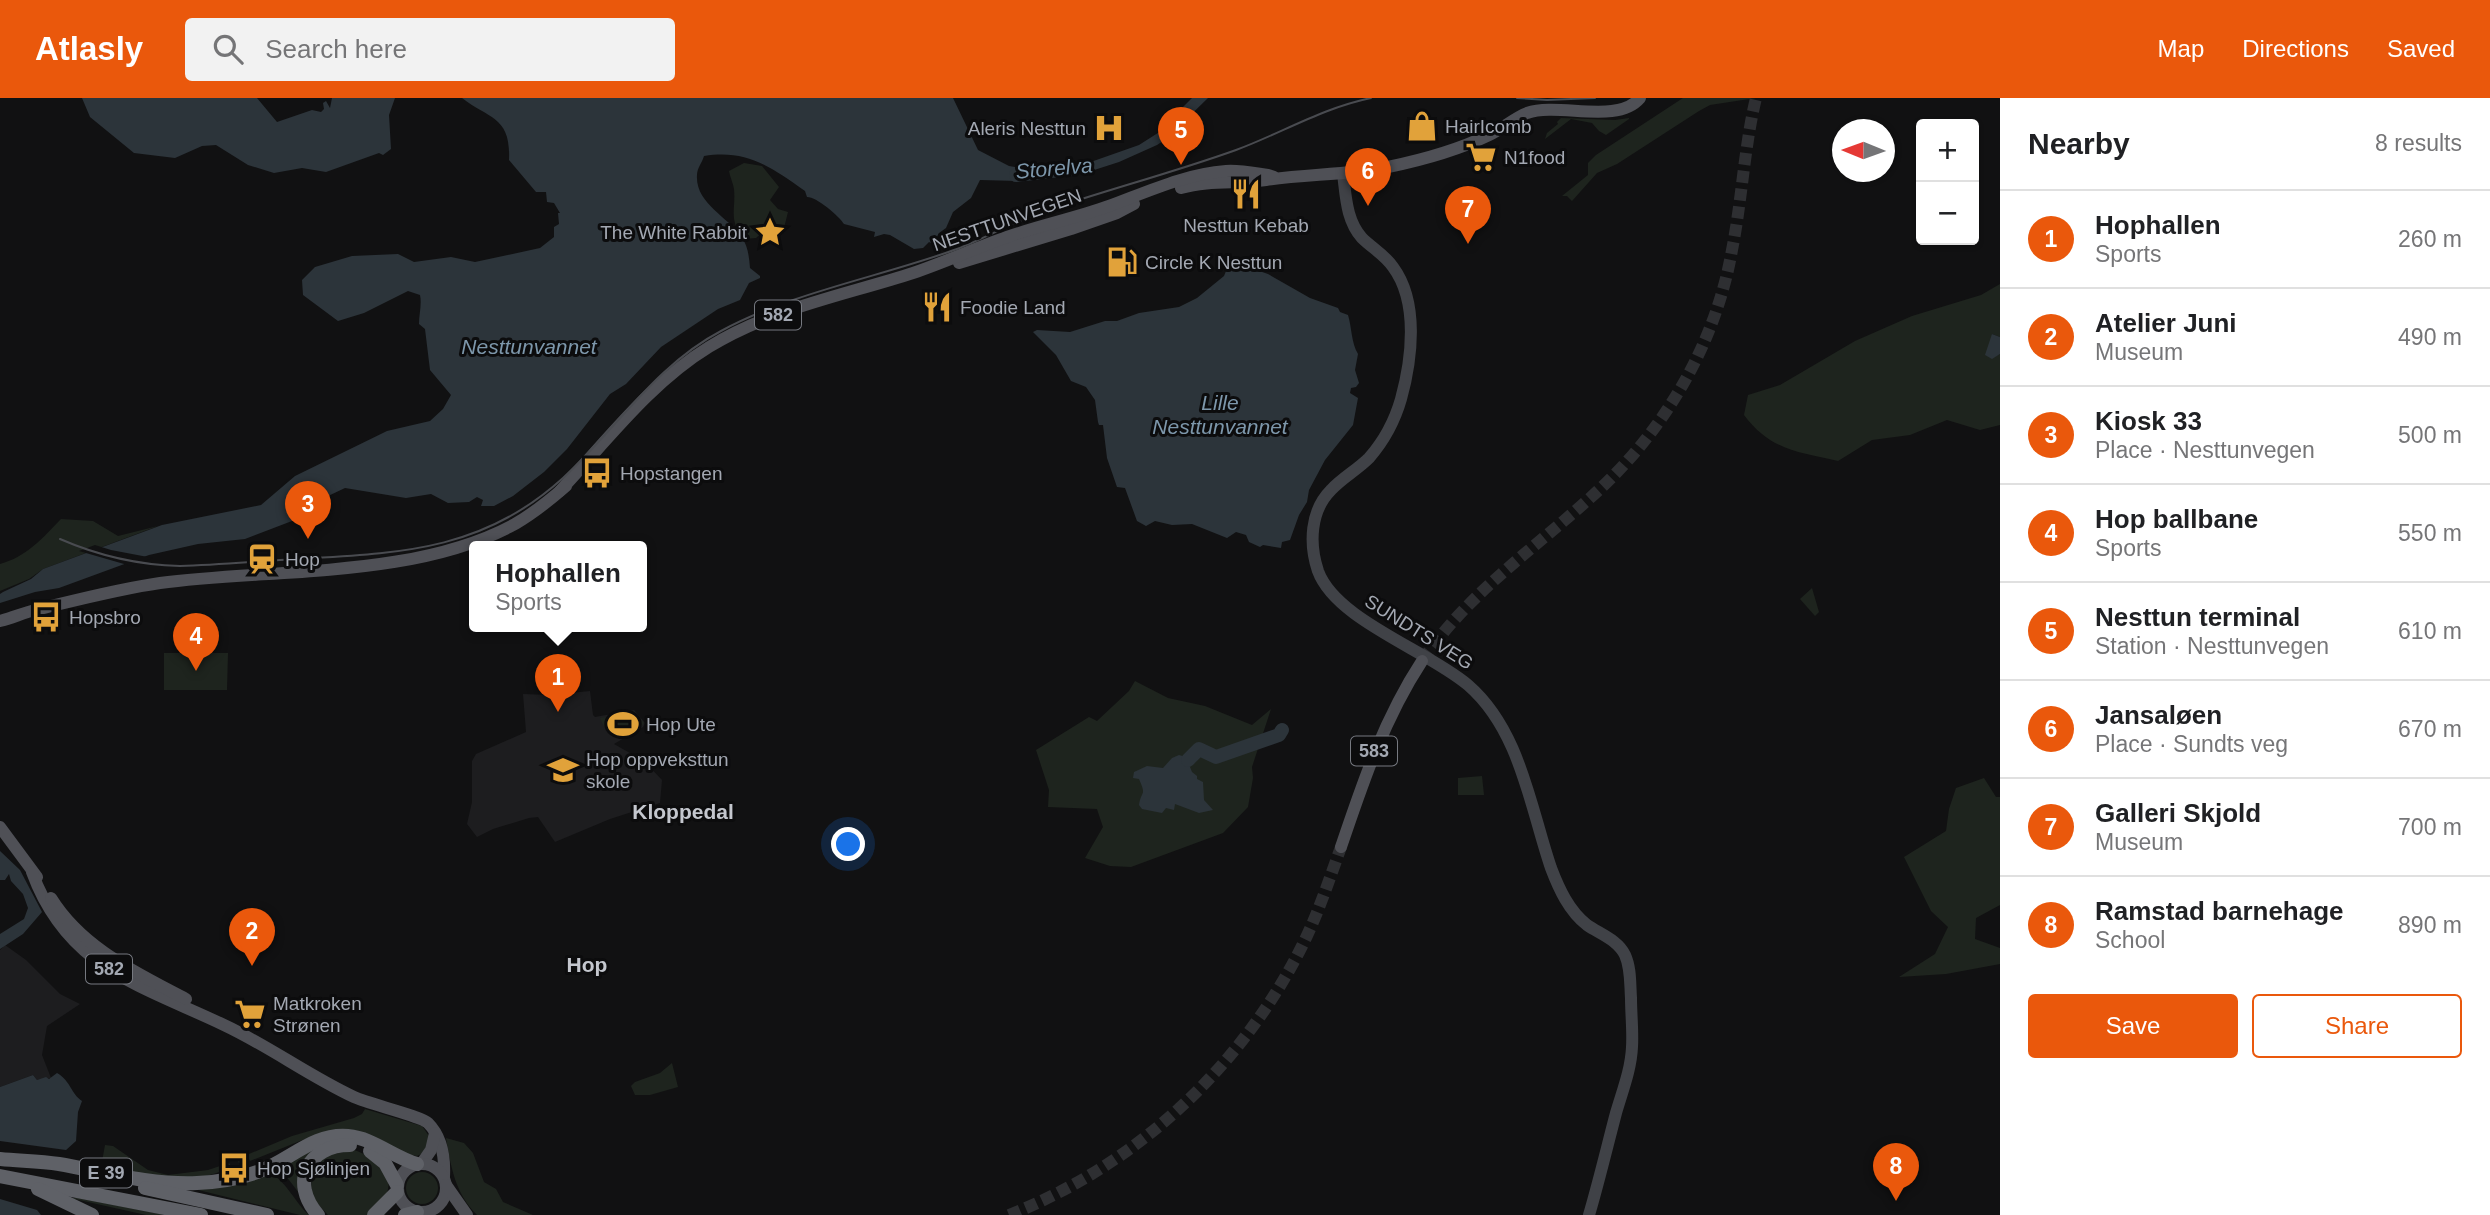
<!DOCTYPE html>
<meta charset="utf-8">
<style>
:root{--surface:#fff;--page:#f2f2f2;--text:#202124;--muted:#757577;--line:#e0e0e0;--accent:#ea580c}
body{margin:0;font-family:Helvetica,sans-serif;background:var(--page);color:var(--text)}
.controls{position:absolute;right:21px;top:21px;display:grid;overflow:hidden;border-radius:7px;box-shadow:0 2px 5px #0004}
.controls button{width:63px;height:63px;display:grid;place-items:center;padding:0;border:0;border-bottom:2px solid var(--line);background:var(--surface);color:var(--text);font:35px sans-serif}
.compass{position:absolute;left:1832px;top:21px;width:63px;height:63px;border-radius:50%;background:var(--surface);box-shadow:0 2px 5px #0004;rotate:271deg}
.you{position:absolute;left:849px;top:747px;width:24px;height:24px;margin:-18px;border:5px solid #fff;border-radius:50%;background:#1a73e8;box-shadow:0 0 0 10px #1a73e833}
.badge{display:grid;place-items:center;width:46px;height:46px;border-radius:50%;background:var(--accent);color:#fff;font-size:23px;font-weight:700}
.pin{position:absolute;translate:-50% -58px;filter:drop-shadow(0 2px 4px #0008)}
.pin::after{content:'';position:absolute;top:37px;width:24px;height:21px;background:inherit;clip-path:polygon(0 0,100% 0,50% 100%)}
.popup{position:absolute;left:469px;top:443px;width:178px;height:91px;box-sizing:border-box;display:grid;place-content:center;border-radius:7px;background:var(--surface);filter:drop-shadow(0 2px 5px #0005);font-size:23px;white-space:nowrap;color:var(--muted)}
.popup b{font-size:26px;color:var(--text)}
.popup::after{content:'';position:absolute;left:50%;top:100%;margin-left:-14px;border:14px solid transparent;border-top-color:var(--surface)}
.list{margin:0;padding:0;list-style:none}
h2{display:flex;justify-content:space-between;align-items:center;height:91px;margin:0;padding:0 28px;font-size:30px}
h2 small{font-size:23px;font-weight:400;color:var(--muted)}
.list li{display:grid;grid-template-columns:46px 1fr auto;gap:21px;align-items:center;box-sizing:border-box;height:98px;padding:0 28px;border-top:2px solid var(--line)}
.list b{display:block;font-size:26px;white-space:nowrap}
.list p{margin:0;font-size:23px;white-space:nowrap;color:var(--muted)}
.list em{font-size:23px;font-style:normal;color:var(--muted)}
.actions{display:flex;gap:14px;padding:21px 28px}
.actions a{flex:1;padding:16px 0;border:2px solid var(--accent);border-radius:7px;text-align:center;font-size:24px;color:var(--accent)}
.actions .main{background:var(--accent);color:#fff}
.icon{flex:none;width:38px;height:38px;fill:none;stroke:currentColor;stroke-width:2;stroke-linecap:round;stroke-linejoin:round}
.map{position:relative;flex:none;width:2000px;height:1117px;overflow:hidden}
header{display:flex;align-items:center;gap:42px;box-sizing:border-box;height:98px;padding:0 35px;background:var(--accent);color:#fff}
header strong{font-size:33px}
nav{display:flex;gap:38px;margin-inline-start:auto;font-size:24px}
.search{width:490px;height:63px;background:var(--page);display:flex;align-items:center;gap:18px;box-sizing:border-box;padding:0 24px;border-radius:7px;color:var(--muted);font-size:26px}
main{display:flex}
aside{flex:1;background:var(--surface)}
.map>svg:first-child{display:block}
</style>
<header>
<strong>Atlasly</strong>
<div class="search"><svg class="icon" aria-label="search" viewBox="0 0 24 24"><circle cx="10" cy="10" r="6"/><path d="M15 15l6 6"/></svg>Search here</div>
<nav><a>Map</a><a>Directions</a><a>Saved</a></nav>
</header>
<main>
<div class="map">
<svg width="2000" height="1117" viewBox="0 0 2000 1117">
<rect width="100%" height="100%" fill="#111112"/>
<!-- built -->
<g fill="#1d1d1f">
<polygon points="590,593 593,617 595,619 634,612 645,625 643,629 614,646 644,663 662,682 660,705 610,721 555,744 538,719 529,720 493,731 477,739 467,726 472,704 472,663 476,656 526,634 523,596 550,597"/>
<polygon points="5,847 26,862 60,896 80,906 47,928 42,957 51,980 37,982 33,977 0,989 0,852"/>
</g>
<!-- green -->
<g fill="#1e241e">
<polygon points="1683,0 1756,0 1710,7 1699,13 1617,66 1597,75 1572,103 1567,98 1562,98 1588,77 1588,65 1596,57"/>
<polygon points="1561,20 1615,22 1629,20 1629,21 1606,37 1599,33 1592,25 1571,21 1545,41 1547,35 1558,26 1557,24"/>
<path d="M744,65L762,68L779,89L770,102L778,111L788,114L784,130L775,132L767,130L756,140L744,141C728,122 736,112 734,91C733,85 730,79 729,73Z"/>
<path d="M2000,186V239L1992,236V260L2000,256V327L1980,332L1947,322L1910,337L1872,342L1838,363C1798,354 1770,352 1744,317L1748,297L1780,287L1855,243L1912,218L1981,197Z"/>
<path d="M61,421L93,423L118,438L158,428L43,471L29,481L0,493V466C26,459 43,440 61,421Z"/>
<polygon points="1812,490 1819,514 1815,518 1800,501"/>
<polygon points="164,555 228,555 227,592 164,592"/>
<polygon points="1135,583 1168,600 1205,608 1252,627 1271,611 1252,669 1253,680 1248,709 1223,735 1131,769 1110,768 1085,760 1103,729 1097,711 1048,709 1049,692 1036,652 1089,619 1097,623 1129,593"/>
<path d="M634,613L644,625C630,645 609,645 600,620Z"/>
<polygon points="1482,678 1484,697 1458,697 1458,680"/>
<polygon points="1984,680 1996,699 2000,699 2000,807 1976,820 1975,841 2000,850 2000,866 1946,876 1899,879 1935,856 1948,829 1931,813 1904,759 1946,733 1949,711 1956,690"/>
<polygon points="672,965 678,989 650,997 635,997 631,988 635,984 660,975"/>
<polygon points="365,1011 422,1028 429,1038 429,1044 423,1055 417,1058 407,1056 390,1048 305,1041 250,1063 249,1061 239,1065 237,1061 292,1038 354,1020 362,1016"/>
<path d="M446,1040L464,1045L473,1055L484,1084L496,1091L503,1104L533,1117H477C455,1095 451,1069 446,1040Z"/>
<polygon points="329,1045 299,1095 279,1069 306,1052"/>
<path d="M105,1047L113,1048L148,1072L168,1077L208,1072L229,1065L231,1068C195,1091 143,1075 101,1069Z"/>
<path d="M354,1052C369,1057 393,1071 388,1091C387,1098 381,1105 376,1110L386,1117H328L312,1100L311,1076L323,1058Z"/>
<circle cx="422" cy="1090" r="16"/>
<path d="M271,1076C287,1084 296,1106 309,1117H300L186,1089Z"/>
<polygon points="70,1100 78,1100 166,1117 146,1117"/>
</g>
<!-- water -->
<g fill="#2c343a">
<polygon points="82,0 257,0 277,24 312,12 321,14 324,11 323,5 326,3 330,10 332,0 395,0 389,17 391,51 383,57 379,55 326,74 302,70 274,75 248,67 216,47 202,48 175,60 134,55 90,19"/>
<path d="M462,0H953L978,52L1009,68L1033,72V80L1020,83L980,82L971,100L953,114L946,130L939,135L933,146L929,144L923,150L914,151L890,137L884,136L874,139L875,134L844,126C839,118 817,99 807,99L805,93C771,69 747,51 704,58C702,65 697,70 697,77C695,105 728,119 741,138C748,148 749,158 750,170L760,178V180L749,185L740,202L718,211L661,249L626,286L610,296L567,351L544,374L513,398L494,408H481L483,402L477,399L469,404L448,405L431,396L406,400L345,390L307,408L292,423L245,441L198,446L149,457L59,490L35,494L0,505V496L3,494L31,481L43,471L162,427L261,407L295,378L387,333L430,323L443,311L451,297L430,272L425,231L419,226C419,216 422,206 420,197L408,193L364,215L338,223L303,197L302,182L315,169L352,158L398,156L414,164L451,159L475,164L540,150L554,139V129L559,126L558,115H560L554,105L547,104L546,94H536L509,62C511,18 489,21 462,0Z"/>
<path d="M1192,0H1208L1166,41L1157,47L1119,64L1088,74L1053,77L1050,75V69C1062,72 1072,64 1085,66L1139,47L1172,26L1174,18Z"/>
<path d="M1230,163L1268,176L1310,200L1338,210L1340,214L1348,217C1352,230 1351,244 1358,256L1355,272L1359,285L1356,289L1351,290L1350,295L1358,300L1353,327L1325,362L1309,392L1307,404L1299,417L1290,442L1282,444L1281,450L1263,447L1260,449L1249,444L1246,437L1236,434L1227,440L1192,426L1172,427L1155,423L1146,428L1137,423L1125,390L1117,389L1107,360L1103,327H1099L1098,324L1095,302L1086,289L1071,283L1056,257L1033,234L1037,232L1070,234L1105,223H1117L1139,215L1179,209L1197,200L1224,178Z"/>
<polygon points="1992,236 2000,239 2000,256 1992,261 1985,257"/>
<path d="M1179,657L1186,659L1192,674L1197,678V681L1203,684L1204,702L1213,712L1199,715L1175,706L1174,712L1166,710L1162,715L1142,711L1139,707C1141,692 1147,699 1139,681L1133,680L1134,674L1147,668L1163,670L1172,660Z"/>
<polygon points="0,753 20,772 42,814 23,836 0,851 0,836 24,821 28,810 23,796 11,783 9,776 5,782 0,782"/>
<path d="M57,975C71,983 71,996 82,1003L78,1014L76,1043L66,1052L0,1043V989L33,977L37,982L46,979L49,981Z"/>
<polygon points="0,1101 37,1112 41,1117 0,1117"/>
</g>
<!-- pier -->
<polygon fill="#111112" points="95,447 111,452 153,460 131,468 79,453"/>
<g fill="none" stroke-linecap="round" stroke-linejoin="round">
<!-- river -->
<g stroke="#2c343a" stroke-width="14">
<polyline points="1016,77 1069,71"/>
<polyline points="1188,662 1199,651 1216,659 1279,637 1282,632"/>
</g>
<!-- primary-tunnel -->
<g stroke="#2e2f32" stroke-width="12" stroke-dasharray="12 6" stroke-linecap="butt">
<path d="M1422,563C1470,492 1540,447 1601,390C1668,327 1716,243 1732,152C1742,102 1744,50 1756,0"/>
<path d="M1009,1117C1136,1067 1241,970 1302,848C1318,816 1329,782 1341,749"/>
</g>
<!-- secondary -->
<path stroke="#404247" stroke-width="12" d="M1343,76C1346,98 1346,122 1362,140C1372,150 1385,157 1393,169C1419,204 1412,261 1401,301C1395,322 1383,344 1369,360C1357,372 1342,380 1331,392C1310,413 1309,446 1318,473C1336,522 1427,552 1468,587C1520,632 1530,708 1551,770C1559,791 1569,813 1587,827C1600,836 1618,842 1625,857C1631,870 1630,886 1631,900C1631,916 1633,933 1632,949C1631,972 1622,994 1616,1015C1607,1049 1599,1083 1589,1117"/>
<!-- primary -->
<g stroke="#4f5056" stroke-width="12">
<path d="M1181,90C1209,82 1238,86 1266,82C1306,76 1347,77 1388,69C1422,62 1458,52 1489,37C1502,31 1514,20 1527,15C1559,4 1617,27 1640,0"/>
<polyline points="959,165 1071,131 1117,115 1134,106"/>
<path d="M560,393C606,344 650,285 709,249C770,211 845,197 913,175C945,164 976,150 1007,139C1041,127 1076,120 1109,108C1147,94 1185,76 1226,73C1240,72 1254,75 1268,77L1274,79"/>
<path d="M0,523C12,520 23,515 35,512C77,502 118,491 160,485C273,470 414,481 515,426C534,415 550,402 566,388"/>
<polyline points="0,729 37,779"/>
<path d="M1341,749C1363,684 1384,621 1422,563"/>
<path d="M32,774C67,870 140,887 224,927C269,948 309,978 354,999C369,1006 421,1018 428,1025C443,1040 445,1060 444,1079"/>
<path d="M51,800C82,850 135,874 186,901"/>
<polyline points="422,1065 431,1052 435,1035"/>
<circle cx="422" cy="1090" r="24"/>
<polyline points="446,1087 467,1117"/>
</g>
<!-- highway -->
<g stroke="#5f6167" stroke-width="14">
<polyline points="370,1053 385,1065 397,1087"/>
<path d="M0,1061C20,1063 39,1063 59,1066C104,1074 151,1087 197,1085C218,1084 240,1081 260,1073C290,1062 313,1035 348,1038C373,1040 393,1059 417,1066"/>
<polyline points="0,1078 201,1117"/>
<polyline points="145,1090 267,1117"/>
<polyline points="38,1091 92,1117"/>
<path d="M318,1117C289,1084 308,1047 350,1047"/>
<polyline points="374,1117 397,1094"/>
<polyline points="405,1117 417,1114"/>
</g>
<!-- tram -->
<g stroke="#494b50" stroke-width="2">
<polyline points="1517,0 1547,2 1595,0"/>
<path d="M60,441C99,458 138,467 180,468C220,467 259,463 299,461C400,455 483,453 563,380C616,331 656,267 721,233C793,194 880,179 957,151C986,140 1013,124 1042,114C1106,92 1172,75 1236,52C1282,35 1322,10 1371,0"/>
</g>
</g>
<!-- icons -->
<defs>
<g id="shop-bare" transform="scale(2.415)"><path d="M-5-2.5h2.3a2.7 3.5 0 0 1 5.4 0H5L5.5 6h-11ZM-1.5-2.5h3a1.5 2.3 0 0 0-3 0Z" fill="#e1a23a" stroke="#0c0c0d" stroke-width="2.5" paint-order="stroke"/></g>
<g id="hospital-bare" transform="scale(2.415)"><path d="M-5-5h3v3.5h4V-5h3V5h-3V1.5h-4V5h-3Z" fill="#e1a23a" stroke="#0c0c0d" stroke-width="2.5" paint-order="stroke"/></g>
<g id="supermarket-bare" transform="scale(2.415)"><path d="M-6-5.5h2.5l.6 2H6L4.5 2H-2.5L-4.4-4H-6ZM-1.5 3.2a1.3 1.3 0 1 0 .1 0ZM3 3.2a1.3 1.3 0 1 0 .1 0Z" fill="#e1a23a" stroke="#0c0c0d" stroke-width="2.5" paint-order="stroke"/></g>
<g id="restaurant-bare" transform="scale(2.415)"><path d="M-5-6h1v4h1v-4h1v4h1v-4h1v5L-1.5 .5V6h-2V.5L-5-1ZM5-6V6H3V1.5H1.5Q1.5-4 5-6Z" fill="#e1a23a" stroke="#0c0c0d" stroke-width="2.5" paint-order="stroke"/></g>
<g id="sight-bare" transform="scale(2.415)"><path d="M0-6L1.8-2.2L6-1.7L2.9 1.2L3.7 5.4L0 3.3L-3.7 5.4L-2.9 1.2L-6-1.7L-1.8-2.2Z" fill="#e1a23a" stroke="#0c0c0d" stroke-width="2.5" paint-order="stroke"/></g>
<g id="fuel-bare" transform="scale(2.415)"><path d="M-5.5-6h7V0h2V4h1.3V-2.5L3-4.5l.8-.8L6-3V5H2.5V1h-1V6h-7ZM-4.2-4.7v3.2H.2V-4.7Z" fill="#e1a23a" stroke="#0c0c0d" stroke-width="2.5" paint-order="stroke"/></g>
<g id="bus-bare" transform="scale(2.415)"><path d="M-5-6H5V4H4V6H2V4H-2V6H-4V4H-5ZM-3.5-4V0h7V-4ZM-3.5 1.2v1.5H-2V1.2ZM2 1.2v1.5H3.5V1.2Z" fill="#e1a23a" stroke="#0c0c0d" stroke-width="2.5" paint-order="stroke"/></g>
<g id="station-bare" transform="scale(2.415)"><path d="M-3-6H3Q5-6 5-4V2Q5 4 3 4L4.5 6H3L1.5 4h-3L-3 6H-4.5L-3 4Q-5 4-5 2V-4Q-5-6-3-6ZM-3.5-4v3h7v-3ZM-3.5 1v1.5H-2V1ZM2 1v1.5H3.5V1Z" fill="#e1a23a" stroke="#0c0c0d" stroke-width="2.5" paint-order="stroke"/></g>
<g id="stadium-bare" transform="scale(2.415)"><path d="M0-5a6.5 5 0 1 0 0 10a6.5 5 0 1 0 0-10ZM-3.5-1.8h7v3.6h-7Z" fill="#e1a23a" stroke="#0c0c0d" stroke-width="2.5" paint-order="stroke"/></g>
<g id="school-bare" transform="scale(2.415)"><path d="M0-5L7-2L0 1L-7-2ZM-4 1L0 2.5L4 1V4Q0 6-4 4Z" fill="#e1a23a" stroke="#0c0c0d" stroke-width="2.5" paint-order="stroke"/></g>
</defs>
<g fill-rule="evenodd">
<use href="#shop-bare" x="1422" y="28"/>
<use href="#hospital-bare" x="1109" y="30"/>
<use href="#supermarket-bare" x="1481" y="59"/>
<use href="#restaurant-bare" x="1246" y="96"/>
<use href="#sight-bare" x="770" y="134"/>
<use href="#fuel-bare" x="1122" y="164"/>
<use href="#restaurant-bare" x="937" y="209"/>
<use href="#bus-bare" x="597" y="375"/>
<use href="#station-bare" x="262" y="461"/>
<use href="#bus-bare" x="46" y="519"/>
<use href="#stadium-bare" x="623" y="626"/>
<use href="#school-bare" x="563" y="672"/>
<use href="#supermarket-bare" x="250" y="916"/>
<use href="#bus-bare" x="234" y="1070"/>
</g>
<g text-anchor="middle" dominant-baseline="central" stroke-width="6" stroke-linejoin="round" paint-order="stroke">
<!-- shield labels -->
<g fill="#0c0c0d" stroke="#767980" stroke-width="2">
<rect x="755" y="202.5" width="46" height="29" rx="5"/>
<rect x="1351" y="638.5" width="46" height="29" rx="5"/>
<rect x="86" y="856.5" width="46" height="29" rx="5"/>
<rect x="80" y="1060.5" width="52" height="29" rx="5"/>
</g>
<g font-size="18" font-weight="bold" fill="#a3a8b2">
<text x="778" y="217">582</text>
<text x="1374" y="653">583</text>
<text x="109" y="871">582</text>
<text x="106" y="1075">E 39</text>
</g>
<!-- poi labels -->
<g font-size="19" fill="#a3a8b2" stroke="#0c0c0d" text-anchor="start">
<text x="1445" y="28">HairIcomb</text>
<text x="1086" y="30" text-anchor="end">Aleris Nesttun</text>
<text x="1504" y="59">N1food</text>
<text x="1246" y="127" text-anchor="middle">Nesttun Kebab</text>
<text x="747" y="134" text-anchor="end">The White Rabbit</text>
<text x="1145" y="164">Circle K Nesttun</text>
<text x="960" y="209">Foodie Land</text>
<text x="620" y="375">Hopstangen</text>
<text x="285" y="461">Hop</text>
<text x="69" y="519">Hopsbro</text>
<text x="646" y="626">Hop Ute</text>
<text x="586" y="661">Hop oppveksttun<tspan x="586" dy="22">skole</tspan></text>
<text x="273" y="905">Matkroken<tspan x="273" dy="22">Strønen</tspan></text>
<text x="257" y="1070">Hop Sjølinjen</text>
</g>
<!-- street labels -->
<g font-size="19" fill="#a3a8b2" stroke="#0c0c0d">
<text transform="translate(1007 122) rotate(-19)">NESTTUNVEGEN</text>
<text transform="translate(1419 534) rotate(32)">SUNDTS VEG</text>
</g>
<!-- water labels -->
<g font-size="21" font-style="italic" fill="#7d97ab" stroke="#0c0c0d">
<text transform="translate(1054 70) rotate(-5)">Storelva</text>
<text x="529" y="248">Nesttunvannet</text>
<text x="1220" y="304">Lille<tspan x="1220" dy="24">Nesttunvannet</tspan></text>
</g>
<!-- neighbourhood labels -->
<g font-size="21" font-weight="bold" fill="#c4c7ce" stroke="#0c0c0d">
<text x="683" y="713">Kloppedal</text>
<text x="587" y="866">Hop</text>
</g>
</g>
</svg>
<div class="controls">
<button>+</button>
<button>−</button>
</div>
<svg class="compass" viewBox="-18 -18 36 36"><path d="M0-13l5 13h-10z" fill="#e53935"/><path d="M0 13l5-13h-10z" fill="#757577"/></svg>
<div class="you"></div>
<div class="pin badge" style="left:558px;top:614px">1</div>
<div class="popup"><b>Hophallen</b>Sports</div>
<div class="pin badge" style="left:252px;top:868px">2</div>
<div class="pin badge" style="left:308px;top:441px">3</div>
<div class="pin badge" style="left:196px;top:573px">4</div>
<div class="pin badge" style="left:1181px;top:67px">5</div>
<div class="pin badge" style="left:1368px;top:108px">6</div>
<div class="pin badge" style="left:1468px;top:146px">7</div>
<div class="pin badge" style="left:1896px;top:1103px">8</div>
</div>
<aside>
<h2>Nearby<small>8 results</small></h2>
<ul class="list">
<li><span class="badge">1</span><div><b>Hophallen</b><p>Sports</p></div><em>260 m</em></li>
<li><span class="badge">2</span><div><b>Atelier Juni</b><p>Museum</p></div><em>490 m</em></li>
<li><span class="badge">3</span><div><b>Kiosk 33</b><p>Place · Nesttunvegen</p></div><em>500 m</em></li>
<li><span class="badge">4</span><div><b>Hop ballbane</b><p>Sports</p></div><em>550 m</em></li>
<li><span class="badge">5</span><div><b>Nesttun terminal</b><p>Station · Nesttunvegen</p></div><em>610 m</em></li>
<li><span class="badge">6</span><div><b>Jansaløen</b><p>Place · Sundts veg</p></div><em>670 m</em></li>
<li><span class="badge">7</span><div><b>Galleri Skjold</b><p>Museum</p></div><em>700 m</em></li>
<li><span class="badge">8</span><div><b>Ramstad barnehage</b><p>School</p></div><em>890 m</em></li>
</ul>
<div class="actions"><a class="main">Save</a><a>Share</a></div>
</aside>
</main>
